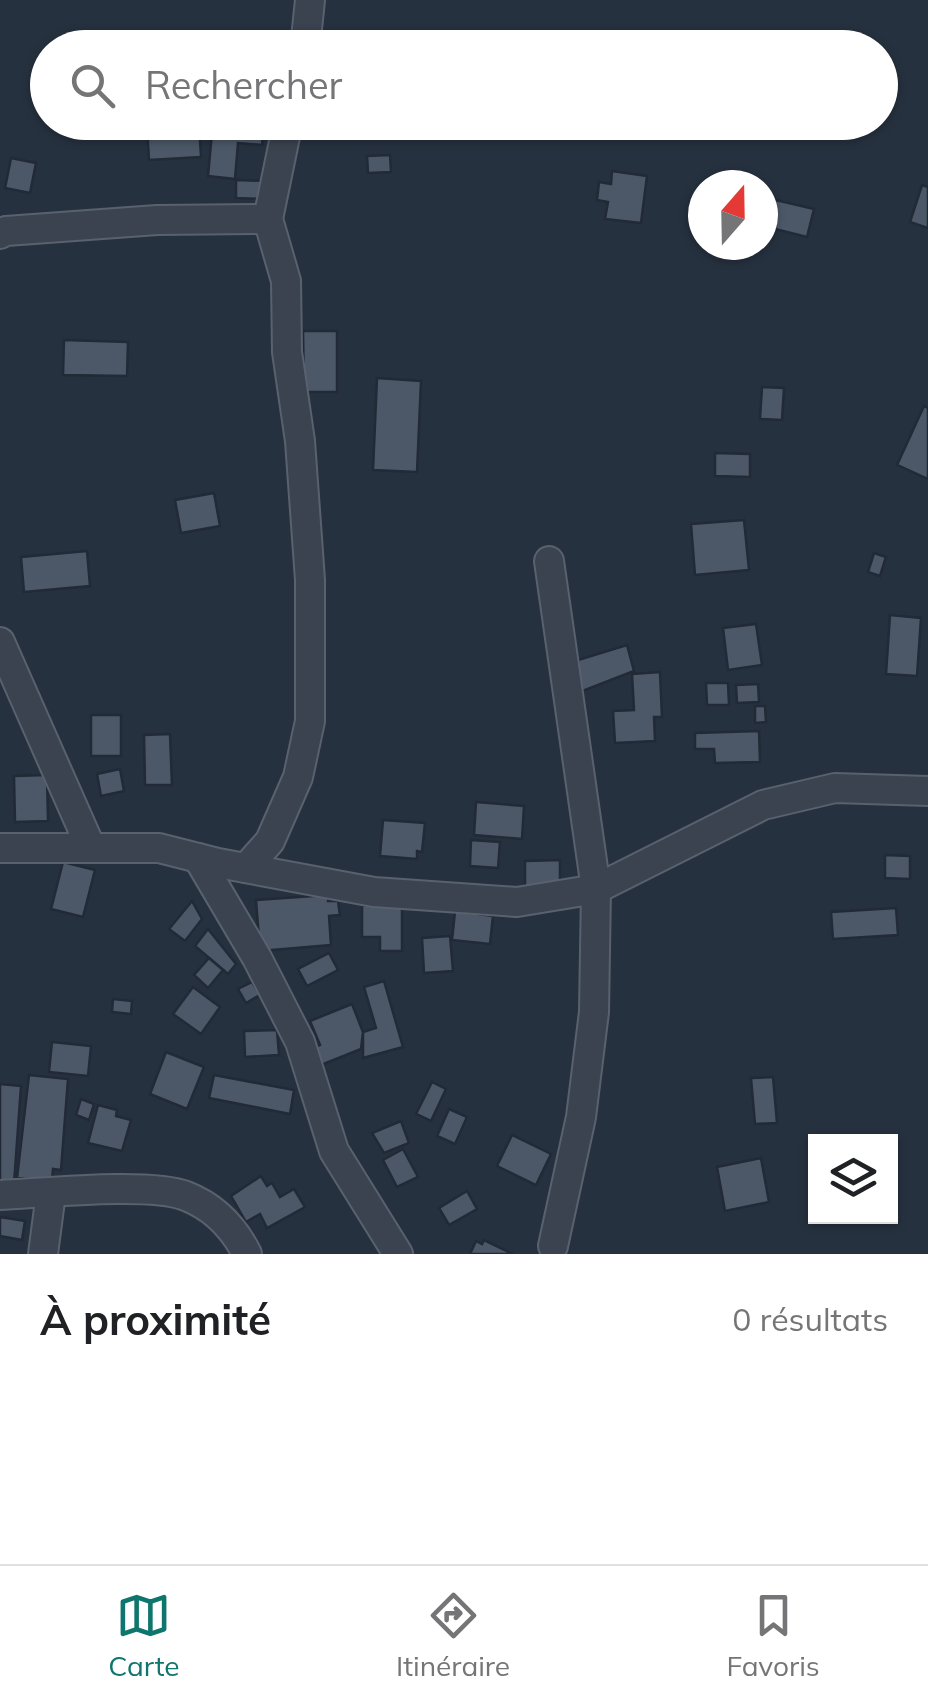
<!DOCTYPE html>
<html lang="fr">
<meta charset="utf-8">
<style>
:root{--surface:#fff;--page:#f6f6f6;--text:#202124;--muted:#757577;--line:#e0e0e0;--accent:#0f766e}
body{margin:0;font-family:Mulish,sans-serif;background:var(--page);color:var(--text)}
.controls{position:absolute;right:30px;bottom:30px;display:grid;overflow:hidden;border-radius:0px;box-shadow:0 2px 8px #0004}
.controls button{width:90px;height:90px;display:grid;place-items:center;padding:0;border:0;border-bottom:2px solid var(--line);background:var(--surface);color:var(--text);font:50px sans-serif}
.compass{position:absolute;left:688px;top:170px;width:90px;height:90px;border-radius:50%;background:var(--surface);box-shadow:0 2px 8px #0004;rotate:20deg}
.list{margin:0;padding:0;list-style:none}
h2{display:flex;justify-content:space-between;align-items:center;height:130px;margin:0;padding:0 40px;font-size:42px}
h2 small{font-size:32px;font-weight:400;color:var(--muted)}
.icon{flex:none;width:55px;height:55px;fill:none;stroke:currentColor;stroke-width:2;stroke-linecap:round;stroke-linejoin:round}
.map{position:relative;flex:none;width:928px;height:1254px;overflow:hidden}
.search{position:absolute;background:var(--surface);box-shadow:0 2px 8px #0004;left:30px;right:30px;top:30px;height:110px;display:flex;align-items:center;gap:25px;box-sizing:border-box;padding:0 35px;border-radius:55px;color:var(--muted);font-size:38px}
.sheet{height:310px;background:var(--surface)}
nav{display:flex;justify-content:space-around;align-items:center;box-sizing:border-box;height:140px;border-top:2px solid var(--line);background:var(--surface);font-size:28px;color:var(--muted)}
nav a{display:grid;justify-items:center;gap:5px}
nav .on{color:var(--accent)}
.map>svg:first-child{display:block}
</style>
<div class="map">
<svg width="928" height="1254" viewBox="0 0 928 1254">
<rect width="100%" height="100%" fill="#26313f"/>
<!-- building -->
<g fill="#4c5868" stroke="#212a36" stroke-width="2.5">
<polygon points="213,122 264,126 262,145 238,143 235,179 208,176"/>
<polygon points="199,123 201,157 149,160 147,126"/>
<polygon points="390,155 391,172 368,173 367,156"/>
<polygon points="11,158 36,163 30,193 5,188"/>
<polygon points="612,171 647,176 641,223 605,219 608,202 597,200 599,182 611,184"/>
<polygon points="236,180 267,181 267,199 236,198"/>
<polygon points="922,185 928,187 928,228 910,222"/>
<polygon points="763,197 814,209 807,237 763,226"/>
<polygon points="303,331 337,331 337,392 304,392"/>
<polygon points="64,340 128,342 127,376 63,375"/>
<polygon points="377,378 421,381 417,472 373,470"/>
<polygon points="762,387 784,388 782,420 760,419"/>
<polygon points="924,406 928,408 928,479 897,465"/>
<polygon points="715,453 750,454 750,477 715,476"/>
<polygon points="214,493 220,526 181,533 175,500"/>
<polygon points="744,520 749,570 695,575 691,524"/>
<polygon points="87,551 90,586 24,592 21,557"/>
<polygon points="874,553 886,557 880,576 868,572"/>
<polygon points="890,615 921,618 917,676 886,674"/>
<polygon points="756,624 762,665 728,670 723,628"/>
<polygon points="627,645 634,671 580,692 578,660"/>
<polygon points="660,672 662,717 654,717 655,741 615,743 613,711 634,710 632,674"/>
<polygon points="706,683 728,683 729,705 707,705"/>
<polygon points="758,684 759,702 737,703 736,685"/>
<polygon points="755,706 765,706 766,722 755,723"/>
<rect x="91" y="715" width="30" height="41"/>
<polygon points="759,731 760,762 715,763 714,749 695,749 695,733"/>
<polygon points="170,734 172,785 145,785 144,735"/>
<polygon points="120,769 124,791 101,796 97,774"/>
<polygon points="47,775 48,821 15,822 14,776"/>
<polygon points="476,802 524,806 522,839 474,835"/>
<polygon points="383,820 425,823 422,852 417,851 417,859 380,856"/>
<polygon points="471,840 500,842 498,868 470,866"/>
<polygon points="885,855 910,856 910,879 885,878"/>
<polygon points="560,860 560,893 525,893 525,861"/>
<polygon points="63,862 95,870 83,917 51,909"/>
<polygon points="328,895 328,901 338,901 340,915 329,916 331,945 260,951 256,900"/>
<polygon points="192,901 202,919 185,941 169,929"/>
<polygon points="362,905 402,906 402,951 380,951 380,937 362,937"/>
<polygon points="896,908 898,935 833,939 831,912"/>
<polygon points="455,911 493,916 490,944 452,940"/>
<polygon points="208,929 236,964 228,974 195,946"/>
<polygon points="450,936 453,971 424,973 422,938"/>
<polygon points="329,953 338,970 307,986 298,969"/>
<polygon points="209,958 223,970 208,988 194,975"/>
<polygon points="384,981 403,1047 363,1058 363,1032 376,1028 364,987"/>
<polygon points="252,982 260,995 246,1003 238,989"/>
<polygon points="193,987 220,1007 201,1034 173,1014"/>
<polygon points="113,999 132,1001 131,1014 112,1012"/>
<polygon points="352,1004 363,1032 361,1049 321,1065 314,1048 320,1045 310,1021"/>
<polygon points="277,1030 279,1055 245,1057 244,1031"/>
<polygon points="52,1042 91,1046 88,1076 49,1072"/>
<polygon points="166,1052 204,1067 187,1109 150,1094"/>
<polygon points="29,1075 68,1079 61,1170 53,1169 52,1181 17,1178"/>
<polygon points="214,1075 294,1090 290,1114 209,1098"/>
<polygon points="773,1077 777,1123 755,1124 751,1078"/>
<polygon points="432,1082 446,1089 431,1121 416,1114"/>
<polygon points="0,1084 21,1086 14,1184 0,1183"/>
<polygon points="81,1099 94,1104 89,1120 76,1115"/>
<polygon points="98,1105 117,1110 116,1116 131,1120 122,1151 88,1143"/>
<polygon points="449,1109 467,1117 455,1144 437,1136"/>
<polygon points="401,1121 409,1143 384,1153 372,1133"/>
<polygon points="512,1135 551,1154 536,1185 497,1166"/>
<polygon points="403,1149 418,1177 397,1187 383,1160"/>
<polygon points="761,1158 769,1202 725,1211 717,1167"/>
<polygon points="261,1176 267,1186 272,1183 280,1197 294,1189 305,1207 267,1228 260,1214 246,1222 231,1196"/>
<polygon points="467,1191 477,1209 449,1225 439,1208"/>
<polygon points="0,1217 25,1221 22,1240 0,1236"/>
<polygon points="484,1240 513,1254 470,1254 476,1241 482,1244"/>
</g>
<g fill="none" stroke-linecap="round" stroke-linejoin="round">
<!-- minor casing -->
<g stroke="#58616d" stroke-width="32">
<g id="minor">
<polyline points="305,48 310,0"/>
<polyline points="0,234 6,231 157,220 268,219"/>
<polyline points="549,561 596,889 594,1012 581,1117 553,1246"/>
<polyline points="0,642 91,848"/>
<polyline points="0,848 159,848 218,863 374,892 517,902 596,889 763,805 835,788 928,791"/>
<polyline points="198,858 257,958 300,1042 334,1151 398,1254"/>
<polyline points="246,868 270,841 298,777 310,721 310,580 300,441 287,352 286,281 268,219 288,122"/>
<path d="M0,1195C44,1193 150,1182 186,1196C214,1207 234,1228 247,1254"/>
<polyline points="43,1254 51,1193"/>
</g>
</g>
<!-- minor -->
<use href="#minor" stroke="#3a434f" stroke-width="28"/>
</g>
</svg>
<div class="controls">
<button><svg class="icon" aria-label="layers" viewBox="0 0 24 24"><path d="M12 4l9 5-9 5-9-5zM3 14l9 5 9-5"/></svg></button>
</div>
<svg class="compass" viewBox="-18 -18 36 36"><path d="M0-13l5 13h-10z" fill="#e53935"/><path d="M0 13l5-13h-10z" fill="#757577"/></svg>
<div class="search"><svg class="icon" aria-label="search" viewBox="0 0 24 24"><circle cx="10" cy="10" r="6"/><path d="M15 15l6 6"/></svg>Rechercher</div>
</div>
<section class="sheet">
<h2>À proximité<small>0 résultats</small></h2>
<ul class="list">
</ul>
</section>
<nav>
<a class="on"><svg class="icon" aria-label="map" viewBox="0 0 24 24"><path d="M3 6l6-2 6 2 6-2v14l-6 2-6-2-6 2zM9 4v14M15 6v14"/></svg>Carte</a>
<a><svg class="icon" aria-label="directions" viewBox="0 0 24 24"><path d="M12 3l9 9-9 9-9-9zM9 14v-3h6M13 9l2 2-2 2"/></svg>Itinéraire</a>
<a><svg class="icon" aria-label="saved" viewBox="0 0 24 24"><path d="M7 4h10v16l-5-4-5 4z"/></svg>Favoris</a>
</nav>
